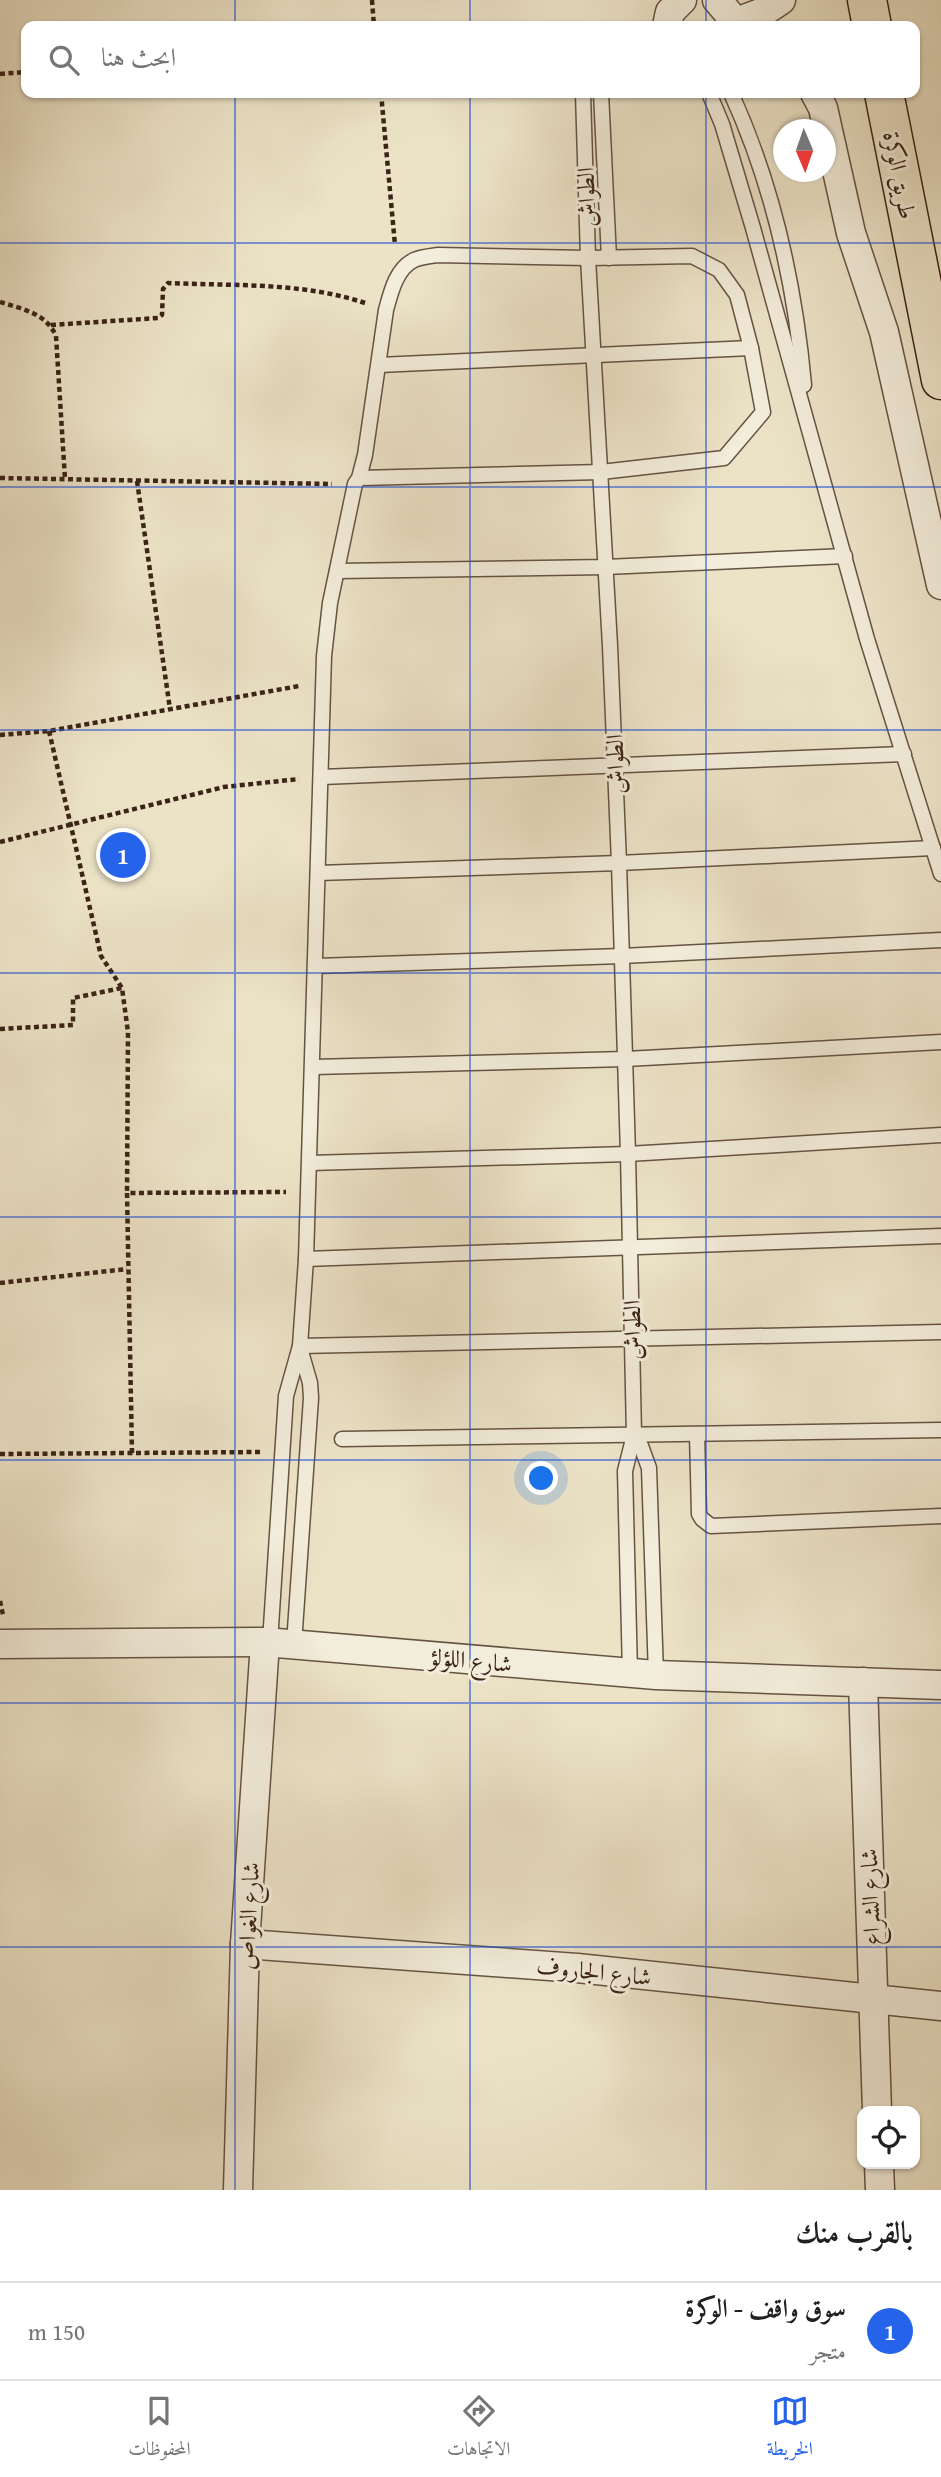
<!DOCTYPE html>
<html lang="ar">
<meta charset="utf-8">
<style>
:root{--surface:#fff;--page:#f2f2f2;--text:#202124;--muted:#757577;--line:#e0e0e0;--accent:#2563eb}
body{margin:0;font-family:"Gentium Book Plus",Amiri,serif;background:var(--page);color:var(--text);direction:rtl}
.controls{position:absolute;right:21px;bottom:21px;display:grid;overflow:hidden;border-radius:14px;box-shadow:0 2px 5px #0004}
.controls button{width:63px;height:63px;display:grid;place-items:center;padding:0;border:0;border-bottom:2px solid var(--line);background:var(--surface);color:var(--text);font:35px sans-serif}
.compass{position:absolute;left:773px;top:119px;width:63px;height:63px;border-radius:50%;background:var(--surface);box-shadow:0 2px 5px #0004;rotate:178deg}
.you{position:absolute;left:542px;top:1479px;width:24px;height:24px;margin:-18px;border:5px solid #fff;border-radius:50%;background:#1a73e8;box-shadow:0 0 0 10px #1a73e833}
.badge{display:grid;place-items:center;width:46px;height:46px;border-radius:50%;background:var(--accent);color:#fff;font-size:23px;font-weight:700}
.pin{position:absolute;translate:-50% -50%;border:4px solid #fff;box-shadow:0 2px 7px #0006}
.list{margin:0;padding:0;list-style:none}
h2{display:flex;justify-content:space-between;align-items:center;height:91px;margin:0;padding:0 28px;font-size:30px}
h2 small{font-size:23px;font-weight:400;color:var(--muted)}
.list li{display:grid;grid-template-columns:46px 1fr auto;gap:21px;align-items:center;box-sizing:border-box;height:98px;padding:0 28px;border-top:2px solid var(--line)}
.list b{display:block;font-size:26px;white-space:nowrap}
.list p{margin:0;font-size:23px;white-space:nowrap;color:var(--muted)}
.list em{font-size:23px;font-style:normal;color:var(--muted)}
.icon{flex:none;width:38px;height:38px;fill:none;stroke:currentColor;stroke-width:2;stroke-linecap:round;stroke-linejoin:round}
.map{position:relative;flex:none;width:941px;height:2190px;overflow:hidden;direction:ltr}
.search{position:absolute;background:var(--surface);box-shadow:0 2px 5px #0004;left:21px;right:21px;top:21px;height:77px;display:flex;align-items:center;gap:18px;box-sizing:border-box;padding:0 24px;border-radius:14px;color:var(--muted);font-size:26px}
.sheet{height:189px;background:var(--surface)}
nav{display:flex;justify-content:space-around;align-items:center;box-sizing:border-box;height:98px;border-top:2px solid var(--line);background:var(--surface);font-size:19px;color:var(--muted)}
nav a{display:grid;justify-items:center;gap:4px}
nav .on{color:var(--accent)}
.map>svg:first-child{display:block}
</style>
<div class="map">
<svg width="941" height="2190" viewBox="0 0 941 2190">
<rect width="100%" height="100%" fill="#ece3c7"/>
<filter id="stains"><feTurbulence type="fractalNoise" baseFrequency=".00286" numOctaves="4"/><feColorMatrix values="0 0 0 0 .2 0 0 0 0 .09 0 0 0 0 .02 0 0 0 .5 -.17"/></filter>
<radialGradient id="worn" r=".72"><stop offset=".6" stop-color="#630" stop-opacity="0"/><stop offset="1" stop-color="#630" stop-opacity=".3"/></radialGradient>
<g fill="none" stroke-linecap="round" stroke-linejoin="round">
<!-- lane casing -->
<g stroke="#665343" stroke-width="17">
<g id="lane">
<polyline points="583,93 588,258 610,646 619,863 628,1154 634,1435 625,1471 630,1673"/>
<polyline points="601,93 609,258"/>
<polyline points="709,93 722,124 753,228 867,639 941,874"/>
<path d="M731,93C773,185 795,285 804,385"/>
<polyline points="379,365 751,348"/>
<polyline points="337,571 606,567 845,556"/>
<polyline points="321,777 904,754"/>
<polyline points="318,873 619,863 933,848"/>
<polyline points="316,966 622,956 941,940"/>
<polyline points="313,1067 626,1059 941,1042"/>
<polyline points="310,1163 628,1154 941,1135"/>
<polyline points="306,1259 941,1236"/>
<polyline points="300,1346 941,1332"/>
<polyline points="697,1434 699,1514 702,1519 711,1526 941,1516"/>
<polyline points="634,1435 641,1446 649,1468 656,1675"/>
<polyline points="342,1439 941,1430"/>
<path d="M270,1642L286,1396L300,1346L306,1259L324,656L330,603L355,484L359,478L365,455L386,310C391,292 396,269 414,260C421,257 431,256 438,255L588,258L692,256L719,270L737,295L751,348L763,412L724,458L601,472L359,478"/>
<polyline points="294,1644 311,1398 310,1383 300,1348"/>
</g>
</g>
<!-- street casing -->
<g stroke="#665343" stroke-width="31">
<g id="street">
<polyline points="717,0 729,14 731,26"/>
<polyline points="731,24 763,12 781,0"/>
<polyline points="667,26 670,12 682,0"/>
<polyline points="815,93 823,108 851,233 884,332 941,585"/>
<polyline points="0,1644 265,1642 656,1675 941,1685"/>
<polyline points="863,1682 877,2111"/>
<polyline points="245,1944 577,1968 941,2006"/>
<polyline points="879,2164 880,2190"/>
<polyline points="238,2190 245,1944 265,1642"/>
</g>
</g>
<!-- highway casing -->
<g stroke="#3a2317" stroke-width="41">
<g id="highway">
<polyline points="867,0 872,26"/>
<polyline points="884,93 941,380"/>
</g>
</g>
<!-- path -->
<g stroke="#3a2317" stroke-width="4.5" stroke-dasharray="5 3.5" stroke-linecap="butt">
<polyline points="372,0 374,26"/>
<polyline points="0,74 26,72"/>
<polyline points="381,93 395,245"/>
<path d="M0,302C22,309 46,313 56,336L65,479"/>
<path d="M51,325L158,318L162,315L163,289L168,283C234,286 302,282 365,303"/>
<polyline points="0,478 332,484"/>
<polyline points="137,481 170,709"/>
<polyline points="49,731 101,956 122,988 128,1032 127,1193"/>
<polyline points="0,735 49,731 299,686"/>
<polyline points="0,842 224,787 299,779"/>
<polyline points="0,1029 73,1025 73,998 122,988"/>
<polyline points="0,1283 127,1269"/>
<polyline points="132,1453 127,1193 286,1192"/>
<polyline points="0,1454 261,1452"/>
<polyline points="0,1601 3,1615"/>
</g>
<!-- lane -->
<use href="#lane" stroke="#f3eddb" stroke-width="14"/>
<!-- street -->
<use href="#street" stroke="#f3eddb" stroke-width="28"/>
<!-- highway -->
<use href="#highway" stroke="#ece3c7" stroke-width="38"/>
</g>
<!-- grid -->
<path fill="none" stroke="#1d4ed8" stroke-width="2" stroke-opacity="0.55" d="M235,0V26M470,0V26M706,0V26M235,93V2190M470,93V2190M706,93V2190M0,243H941M0,487H941M0,730H941M0,973H941M0,1217H941M0,1460H941M0,1703H941M0,1947H941"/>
<g text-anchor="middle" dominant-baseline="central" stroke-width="6" stroke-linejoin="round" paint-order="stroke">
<!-- street labels -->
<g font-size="24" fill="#3a2317" stroke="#f3eddb">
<text transform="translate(900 175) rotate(79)">طريق الوكرة</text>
<text transform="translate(586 197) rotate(-92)">الطواش</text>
<text transform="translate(615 764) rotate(-92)">الطواش</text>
<text transform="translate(632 1330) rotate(-91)">الطواش</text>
<text transform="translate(471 1660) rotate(5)">شارع اللؤلؤ</text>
<text transform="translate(870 1897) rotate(-92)">شارع الشراع</text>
<text transform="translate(248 1916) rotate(-87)">شارع الغواص</text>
<text transform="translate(594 1971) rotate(6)">شارع الجاروف</text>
</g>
</g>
<rect width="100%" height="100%" filter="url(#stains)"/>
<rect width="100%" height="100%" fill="url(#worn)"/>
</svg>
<div class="controls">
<button><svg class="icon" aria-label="locate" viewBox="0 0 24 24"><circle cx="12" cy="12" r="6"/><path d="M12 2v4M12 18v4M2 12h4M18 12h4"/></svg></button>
</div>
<svg class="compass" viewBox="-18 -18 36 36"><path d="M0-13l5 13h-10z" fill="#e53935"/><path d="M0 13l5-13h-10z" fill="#757577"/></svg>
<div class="you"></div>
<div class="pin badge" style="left:123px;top:855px">1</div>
<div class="search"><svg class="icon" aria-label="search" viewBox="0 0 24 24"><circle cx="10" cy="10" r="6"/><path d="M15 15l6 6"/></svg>ابحث هنا</div>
</div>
<section class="sheet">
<h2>بالقرب منك<small></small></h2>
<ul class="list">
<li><span class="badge">1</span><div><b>سوق واقف - الوكرة</b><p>متجر</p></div><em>150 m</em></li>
</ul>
</section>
<nav>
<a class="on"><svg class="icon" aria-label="map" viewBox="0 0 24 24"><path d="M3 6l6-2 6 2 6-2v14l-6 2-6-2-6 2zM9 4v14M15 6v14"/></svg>الخريطة</a>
<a><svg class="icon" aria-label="directions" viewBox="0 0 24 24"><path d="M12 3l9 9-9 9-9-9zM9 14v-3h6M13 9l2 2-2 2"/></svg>الاتجاهات</a>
<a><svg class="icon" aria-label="saved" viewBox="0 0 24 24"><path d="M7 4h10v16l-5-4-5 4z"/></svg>المحفوظات</a>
</nav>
